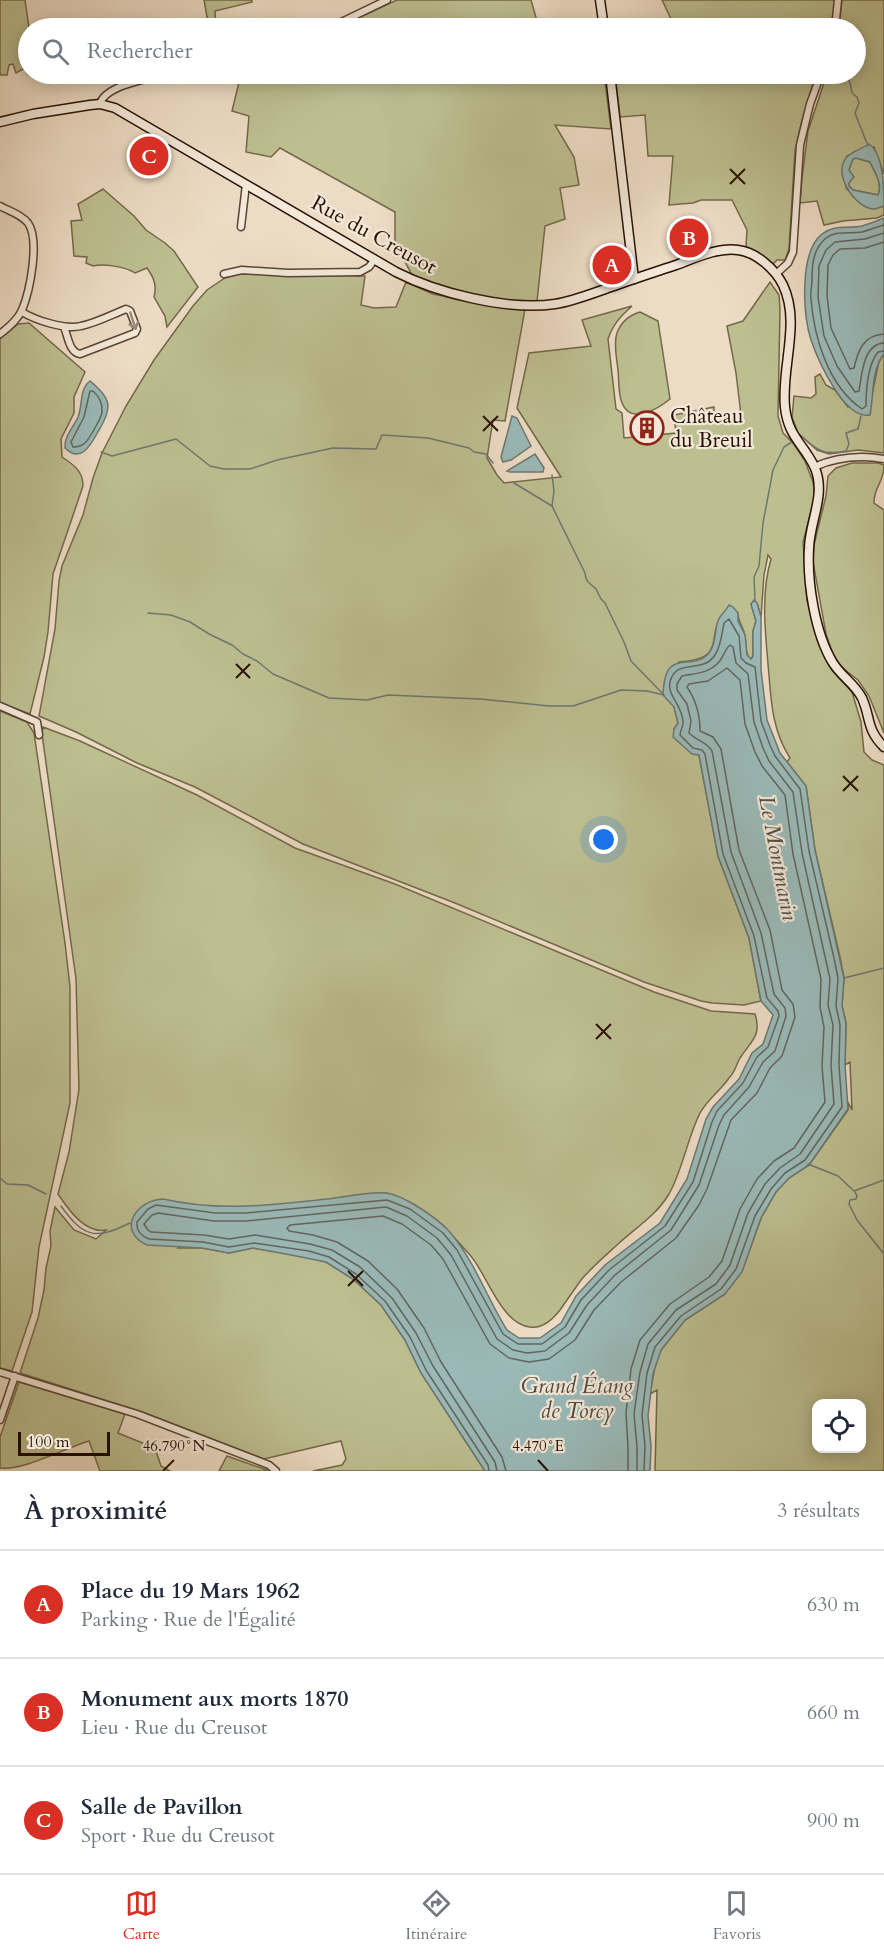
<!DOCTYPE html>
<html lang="fr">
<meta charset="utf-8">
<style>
:root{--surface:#fff;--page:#f6f6f7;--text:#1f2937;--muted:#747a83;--line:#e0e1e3;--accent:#d93025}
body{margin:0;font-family:Cardo,serif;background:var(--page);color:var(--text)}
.controls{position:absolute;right:18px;bottom:18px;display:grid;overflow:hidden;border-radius:12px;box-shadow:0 3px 15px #0003}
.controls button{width:54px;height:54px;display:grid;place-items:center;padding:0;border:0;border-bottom:2px solid var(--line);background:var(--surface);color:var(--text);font:30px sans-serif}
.scale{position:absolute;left:18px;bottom:15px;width:92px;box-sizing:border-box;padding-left:6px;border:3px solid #2a1203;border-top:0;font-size:16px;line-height:21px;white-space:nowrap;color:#2a1203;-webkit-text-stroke:4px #f3e8d9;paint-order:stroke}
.you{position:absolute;left:604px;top:840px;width:21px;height:21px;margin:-15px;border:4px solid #fff;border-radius:50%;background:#1a73e8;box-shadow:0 0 0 9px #1a73e833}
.badge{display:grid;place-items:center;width:39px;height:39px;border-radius:50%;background:var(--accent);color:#fff;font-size:20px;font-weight:700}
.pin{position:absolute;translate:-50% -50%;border:3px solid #fff;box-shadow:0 2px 6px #0006}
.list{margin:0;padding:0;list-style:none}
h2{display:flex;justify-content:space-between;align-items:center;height:78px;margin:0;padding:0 24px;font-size:26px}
h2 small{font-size:20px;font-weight:400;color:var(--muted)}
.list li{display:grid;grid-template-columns:39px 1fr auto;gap:18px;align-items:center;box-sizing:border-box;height:108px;padding:0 24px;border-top:2px solid var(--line)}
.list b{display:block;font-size:22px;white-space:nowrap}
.list p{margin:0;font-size:20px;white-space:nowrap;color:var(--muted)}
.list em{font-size:20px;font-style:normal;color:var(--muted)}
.icon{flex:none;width:33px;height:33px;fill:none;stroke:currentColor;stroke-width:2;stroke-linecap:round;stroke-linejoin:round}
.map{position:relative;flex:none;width:884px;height:1471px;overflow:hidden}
.search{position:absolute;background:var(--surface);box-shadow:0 3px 15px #0003;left:18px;right:18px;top:18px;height:66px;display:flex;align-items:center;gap:15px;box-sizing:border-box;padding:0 21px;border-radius:33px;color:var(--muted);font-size:22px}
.sheet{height:402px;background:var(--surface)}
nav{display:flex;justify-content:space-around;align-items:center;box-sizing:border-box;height:84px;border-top:2px solid var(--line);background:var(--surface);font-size:16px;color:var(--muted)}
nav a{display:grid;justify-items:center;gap:3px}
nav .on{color:var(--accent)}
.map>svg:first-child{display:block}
</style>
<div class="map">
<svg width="884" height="1471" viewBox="0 0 884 1471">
<rect width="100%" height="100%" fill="#eddcc5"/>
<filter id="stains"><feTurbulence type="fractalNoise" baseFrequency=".00333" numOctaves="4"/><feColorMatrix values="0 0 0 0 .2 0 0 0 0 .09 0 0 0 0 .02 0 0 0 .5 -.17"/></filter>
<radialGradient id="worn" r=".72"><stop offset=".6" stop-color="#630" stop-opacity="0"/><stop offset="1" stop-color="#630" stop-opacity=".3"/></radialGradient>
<!-- green -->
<g fill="#bdbf91" stroke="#74684a" stroke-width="1.5" fill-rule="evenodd">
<polygon points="0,0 25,0 29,28 28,75 25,68 16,73 13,64 9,65 7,75 0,75"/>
<polygon points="204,0 252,0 252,2 215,11 216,28 209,28"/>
<polygon points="397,0 531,0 539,28 337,28"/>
<polygon points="662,0 833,0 836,3 830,28 661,28 673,23"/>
<path d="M842,0H884V174L874,147L847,156L846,188C858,200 866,212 884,206V215L877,218L843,221L824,225L817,201L800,203L802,178L808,131L827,74H856V28H839Z"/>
<polygon points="241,74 604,74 611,129 555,125 574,157 579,185 560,188 565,219 545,226 537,301 508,300 460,291 436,286 412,275 395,243 395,212 280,148 271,157 246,152 249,116 232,111"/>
<polygon points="615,74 816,74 802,120 795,151 789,249 785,260 777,260 773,264 746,246 747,230 732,200 701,200 693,203 669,205 673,156 648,156 645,115 620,117"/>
<path d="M856,158L870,162C875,172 883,184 878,195L853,190L849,186V167L853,159Z"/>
<path d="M103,189L134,216L146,230L165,243L174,251L198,287L167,327L165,316L154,297C157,285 154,278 147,268L135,273C126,267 103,263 93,266L86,263L87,257L74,256L71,221L82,220L78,204Z"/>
<path d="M238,274L365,276L361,305L374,308L396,307L406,282L433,294L502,308L525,309L505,421L493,420L487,458L497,475L504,483L561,477L517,408L529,353L591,346L582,320L632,306C621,316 613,324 608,339L616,409L622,413L624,438L676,433L674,415L714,407V419L741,415L736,373L727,326L743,321L770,282L779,295L780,309L778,416L783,433L793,443L805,461L813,482L815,496L803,542L807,601L823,654L832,670L852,692L861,722L864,752L872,760L884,765V1471H655L657,1390L650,1394L656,1360L661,1350L685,1320L725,1294L750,1249L761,1218L776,1192L789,1178L809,1165L848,1110V1102L852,1110L850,1062L845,1065L846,1023L842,1006L844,978L840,957L815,850L806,786L787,762L790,758C771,729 771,697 768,664C765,629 761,593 771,559L768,555L764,575L761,617L757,603L751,604L756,621L753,631V656L751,660C744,653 747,645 745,636C744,627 738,623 738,613H726C702,634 731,659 679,662L674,707L678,723L674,729L699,755L718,856L749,938L761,1001L744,1005L712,1003L701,1001L644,982L455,903L303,844L195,787L137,763L76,732L39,716L55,629L59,581L62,566L83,515L93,478L102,453L126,406L154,360L193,306L207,290L225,278ZM816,1404H862V1448H816Z"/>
<path d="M640,312L658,321L670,399C659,408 631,426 622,403C618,394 619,380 618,370C617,359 613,344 617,333C621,322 630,315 640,312Z"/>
<path d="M29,323L85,372L74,397V413L61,439L62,457C74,465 83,471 83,486L53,574L48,632L44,657L30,714L0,703V339L18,324Z"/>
<polygon points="884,354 884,453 858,450 829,454 817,450 798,433 792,417 794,396 811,398 816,394 815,377 820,374 826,385 835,390 848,407 872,395 879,361"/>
<path d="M852,463H878L884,465C884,484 874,485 874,503L884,510V733L869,696L858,680L840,666L833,654L826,634L813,562L814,545L826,496L828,476L836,468Z"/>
<polygon points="0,711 27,722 34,733 65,943 70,987 70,1103 39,1247 32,1312 12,1371 0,1368"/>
<path d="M43,727L80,741L197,795L295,848L395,884L654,992L711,1011L755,1014C762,1036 751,1041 740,1058C736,1065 735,1072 729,1078C720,1091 708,1099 700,1113C687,1139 683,1169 669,1194C656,1216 635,1228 617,1245C605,1256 591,1268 581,1280C574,1290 567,1300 560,1310C553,1319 542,1329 530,1327C501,1324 487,1274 470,1255C453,1235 435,1218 413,1204L215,1207L178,1248H202L229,1253L253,1248L308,1257L326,1262L353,1279L381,1305L405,1340L421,1373L485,1471H313L342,1465L346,1459L341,1441L264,1459L145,1413L20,1373L38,1318L44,1290L46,1268L51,1246L50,1231L55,1207L74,1230L96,1239L106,1230C85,1234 68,1209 58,1194L69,1152L79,1089L76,979L42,734Z"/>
<path d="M19,1382L125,1414L118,1433L155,1448L161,1466L170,1471H100L89,1441C65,1448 23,1471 0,1468V1437Z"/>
<polygon points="227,1456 264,1469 269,1471 219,1471"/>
</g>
<!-- water -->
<g fill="#9abab9" stroke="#6d7770" stroke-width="1.5" fill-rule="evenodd">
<path d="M869,144C884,154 884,189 884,206C881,207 878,208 875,209C856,210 830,172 848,156C854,151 863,148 869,144ZM856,158L870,162C875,173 883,184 878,195L853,190L849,186V183L854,177L849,170L853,159Z"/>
<path d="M884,218V354C871,370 874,395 870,415C844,420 818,360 811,340C803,314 799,252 822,234C835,224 847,229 862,226C869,224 877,221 884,218Z"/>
<path d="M90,381C111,398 113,407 99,430C92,442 82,465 65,448C64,436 73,428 78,417C83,405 79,389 90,381Z"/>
<polygon points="512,416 517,418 531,446 511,460 503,462 501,457"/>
<polygon points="535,454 544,468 543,472 510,472 507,471"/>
<path d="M754,600L757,603L761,617V670L767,720L780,753L806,786L815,850L844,978L842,1006L846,1023L845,1065L848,1109L809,1165L789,1178L776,1192L761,1218L742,1272L725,1294L685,1320L661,1350L653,1374L648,1416L651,1446L650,1471H485L421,1373L405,1340L381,1305L353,1279L326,1262L286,1254L253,1248L229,1253L202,1248L147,1245C116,1231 136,1200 163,1199C220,1212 270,1205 327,1199C344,1197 371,1191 387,1193C405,1196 437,1218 449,1231C474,1260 487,1298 507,1330L519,1338H540L561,1323L576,1296L605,1265L660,1223L687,1179L706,1119L713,1107L739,1079L752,1053L763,1044L773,1015L761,1001L749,938L718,856L699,755L692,754L673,737L674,729L678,723L674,707L663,695C665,644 691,674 709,653C717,643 714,631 718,621C720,615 726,611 729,605L733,607L738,613V621L745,635L747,655L751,659L753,656V631L756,621L751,604Z"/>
</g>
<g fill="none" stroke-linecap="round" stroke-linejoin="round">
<!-- shore -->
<g stroke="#62665e" stroke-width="1.5">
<path d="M884,225C877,227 869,230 862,232C849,234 837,230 826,238C813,249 812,264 812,280C812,286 810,292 811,299C814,337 828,386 862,409L866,406C866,389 867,366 878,352L884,351"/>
<path d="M884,233L865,239L835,242L826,250L819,266L818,297L824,336L837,366L855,392L859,391C862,374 863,344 884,343"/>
<path d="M884,242L865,248L840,249L833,255L828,265L827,296L831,328L850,369L854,368C858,351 863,335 884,334"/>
<path d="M90,391H93C99,396 103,404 102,412C102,417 90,437 86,442C82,446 78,447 73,447L71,442L84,417Z"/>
<path d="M489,1471L488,1465L426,1370L410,1337L385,1301L356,1274L329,1257L309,1251L254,1243L229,1247L203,1242L149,1239C141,1236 136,1230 137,1222L148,1209L156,1205L215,1213H246L387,1200L410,1209L443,1233L457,1250L503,1334L518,1344H542L565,1327L581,1300L609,1270L665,1226L693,1182L712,1122L717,1111L743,1083L757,1057L768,1047L779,1016L778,1011L767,998L754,936L723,854L705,754L702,750L693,748L680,735C680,730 684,726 683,721C682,705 667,695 670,682C676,657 702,675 715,655C721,646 722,633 724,623L729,619L739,636L741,658L746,663L755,667L761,721L770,745L775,756L800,789L809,851L834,958L838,978L836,1006L840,1025L839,1065L842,1107L805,1160L785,1173L771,1189L755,1216L736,1269L721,1289L681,1316L655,1347L647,1373L642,1415L645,1446L644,1471"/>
<path d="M497,1471L495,1462L433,1366L416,1333L392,1298L360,1267L332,1250L310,1244L255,1235L229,1239L204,1235L151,1232L148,1230L144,1224L152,1215L158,1213L214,1221H246L386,1207L407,1216L437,1238L451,1255L497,1339L513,1350L527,1353L545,1351L569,1333L587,1305L615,1275L671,1230L699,1185L719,1125L724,1115L749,1087L763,1062L775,1051L786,1016L785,1008L774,994L761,933L731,852L712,751C707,742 697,741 689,733L691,721L687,704L677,690V684L682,676C696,673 708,674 719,662C724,656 725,649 730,645L733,647L736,663L748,674L754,722L763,748L769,761L793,792L802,853L830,979L828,1005L833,1025L831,1065L834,1104L800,1154L780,1168L765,1184L748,1213L730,1265L716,1284L676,1310L648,1344L640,1372L634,1414L637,1447V1471"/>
<path d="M506,1471L502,1457L441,1362L424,1328L397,1289L368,1261L337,1242L313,1235L289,1231L287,1228L290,1225L383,1216L402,1224L431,1245L443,1259L490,1344L509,1358L529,1362L549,1359L575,1340L594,1310L621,1282L676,1238L699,1205L707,1189L731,1120L757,1093L770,1068L782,1056L795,1017L793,1004L782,990L770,930L739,850L721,749L713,737L700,731C700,715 696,700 687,687L689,684L708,681L727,668L740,680L745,724L755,752L762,766L785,795L793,854L821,979L820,1007L824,1027L822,1066L825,1102L794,1148L774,1161L757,1179L740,1209L722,1261L709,1277L670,1304L640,1340L631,1369L626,1413L628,1447V1471"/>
</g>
<!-- stream -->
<g stroke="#6d7770" stroke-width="1.5">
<polyline points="831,28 835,0"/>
<polyline points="845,74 850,83 852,93 857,97 859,103 855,113 868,146"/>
<path d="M799,437L800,435C817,450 823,456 846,451L849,444L846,433L858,429L861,416"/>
<polyline points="101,452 112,456 176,439 210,466 224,469 250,469 277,460 333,448 376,449 382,435 428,438 469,448 474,452 486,454 493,463"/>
<polyline points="552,475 554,491 552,506"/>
<path d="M514,483L552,506L585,573C586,583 590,583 596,589L601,599L605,603L624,642L631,661L663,694"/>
<polyline points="755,601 754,577 759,566 763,523 773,470 784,447 795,440"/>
<polyline points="148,613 171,615 190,622 209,634 232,645 243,654 257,661 273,674 329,698 367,700 388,695 480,699 549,706 573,706 621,690 647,691 664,695"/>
<polyline points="844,978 884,968"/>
<polyline points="808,1164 838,1176 854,1191 884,1180"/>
<polyline points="0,1178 7,1184 28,1185 46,1194"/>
<polyline points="855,1192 857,1196 856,1199 850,1200 849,1204 857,1220 884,1254"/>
<path d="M61,1206C84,1238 95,1240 130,1223"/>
</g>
<!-- street casing -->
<g stroke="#5b4434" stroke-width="9">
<g id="street">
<polyline points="100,28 119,26 126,28"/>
<polyline points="329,28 387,0"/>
<polyline points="835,28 838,0"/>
<path d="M100,104C105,85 151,78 168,74"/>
<path d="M0,206C9,211 21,214 28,223C40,240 30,291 22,310C18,319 8,328 0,334"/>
<polyline points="241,227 246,184"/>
<polyline points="224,274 242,270 288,273 360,272 369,267 375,259"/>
<polyline points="776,274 788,263 793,252 800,145 810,104 821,74"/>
<path d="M22,312C35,320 65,330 81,326C96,323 111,315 126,309L130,311L137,329L135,333L80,354C69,352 68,336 64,327"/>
<path d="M814,467C837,457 860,455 884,459"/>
<polyline points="0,706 37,722 39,735"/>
<polyline points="0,1372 137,1414 269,1465 276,1471"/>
<polyline points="0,1420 15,1376"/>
</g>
</g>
<!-- secondary casing -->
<g stroke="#2a1203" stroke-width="11">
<g id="secondary">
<polyline points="600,0 604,28"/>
<polyline points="610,74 634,279"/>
<path d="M0,122L33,114L90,105L100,104L115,108L396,272C437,293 508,311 555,304C574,301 593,293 611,287C633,279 655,272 676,265C695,258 718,247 738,250C756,252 775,269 783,285C801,323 781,367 785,407C788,437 804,444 815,468C826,495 810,520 809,548C807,582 815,634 833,663C841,676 855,684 862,698C871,718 866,729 884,747"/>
</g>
</g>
<!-- street -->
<use href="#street" stroke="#f3e8d9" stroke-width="6"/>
<!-- secondary -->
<use href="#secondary" stroke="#f3e8d9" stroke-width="8"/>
</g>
<!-- one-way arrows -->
<defs><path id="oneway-shaft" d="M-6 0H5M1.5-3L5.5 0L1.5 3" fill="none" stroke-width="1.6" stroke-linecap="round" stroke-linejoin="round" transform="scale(1.5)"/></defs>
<use stroke="#998879" href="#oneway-shaft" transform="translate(133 321) rotate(72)"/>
<!-- ticks -->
<path fill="none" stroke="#2a1203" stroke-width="2" d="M730,169L745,184M730,184L745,169M483,416L498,431M483,431L498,416M236,664L250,678M236,678L250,664M843,776L858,791M843,791L858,776M596,1024L611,1039M596,1039L611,1024M348,1271L363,1286M348,1286L363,1271M538,1460L548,1471M163,1471L174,1460"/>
<!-- icons -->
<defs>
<g id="building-ring" transform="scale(1.725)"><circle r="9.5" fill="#f3e8d9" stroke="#8f2418" stroke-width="1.5"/><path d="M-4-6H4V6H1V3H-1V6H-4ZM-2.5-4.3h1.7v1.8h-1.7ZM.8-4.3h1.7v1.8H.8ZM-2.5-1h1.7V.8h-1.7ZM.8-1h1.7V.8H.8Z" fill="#8f2418"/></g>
</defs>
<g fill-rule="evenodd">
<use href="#building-ring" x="647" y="428"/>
</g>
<g text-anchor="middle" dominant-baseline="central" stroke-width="4.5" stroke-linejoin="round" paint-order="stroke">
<!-- street labels -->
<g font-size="21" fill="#2a1203" stroke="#f3e8d9">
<text transform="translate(374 235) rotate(29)">Rue du Creusot</text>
</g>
<!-- poi labels -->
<g font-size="21" fill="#2a1203" stroke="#f3e8d9" text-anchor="start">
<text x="670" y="416">Château<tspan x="670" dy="24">du Breuil</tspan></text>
</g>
<!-- water labels -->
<g font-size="22" font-style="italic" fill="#514d43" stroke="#f3e8d9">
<text transform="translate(778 858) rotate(79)">Le Montmarin</text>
<text x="577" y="1386">Grand Étang<tspan x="577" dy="25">de Torcy</tspan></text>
</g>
</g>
<g font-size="15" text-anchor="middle" fill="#2a1203" stroke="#f3e8d9" stroke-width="4.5" stroke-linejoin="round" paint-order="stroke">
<text x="174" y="1451">46.790°N</text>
<text x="538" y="1451">4.470°E</text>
</g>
<rect width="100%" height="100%" filter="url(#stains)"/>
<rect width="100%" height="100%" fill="url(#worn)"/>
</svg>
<div class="controls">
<button><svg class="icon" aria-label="locate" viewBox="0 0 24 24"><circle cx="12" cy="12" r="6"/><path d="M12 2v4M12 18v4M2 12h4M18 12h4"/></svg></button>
</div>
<div class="scale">100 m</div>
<div class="you"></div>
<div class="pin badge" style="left:612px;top:265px">A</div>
<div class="pin badge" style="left:689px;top:238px">B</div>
<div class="pin badge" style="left:149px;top:156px">C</div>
<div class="search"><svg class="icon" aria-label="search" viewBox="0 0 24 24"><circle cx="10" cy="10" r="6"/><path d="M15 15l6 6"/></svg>Rechercher</div>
</div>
<section class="sheet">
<h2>À proximité<small>3 résultats</small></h2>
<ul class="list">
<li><span class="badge">A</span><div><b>Place du 19 Mars 1962</b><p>Parking · Rue de l'Égalité</p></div><em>630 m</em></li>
<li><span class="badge">B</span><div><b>Monument aux morts 1870</b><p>Lieu · Rue du Creusot</p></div><em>660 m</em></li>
<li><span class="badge">C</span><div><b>Salle de Pavillon</b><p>Sport · Rue du Creusot</p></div><em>900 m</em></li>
</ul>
</section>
<nav>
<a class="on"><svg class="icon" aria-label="map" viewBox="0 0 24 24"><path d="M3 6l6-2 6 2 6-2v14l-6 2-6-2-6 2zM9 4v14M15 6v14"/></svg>Carte</a>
<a><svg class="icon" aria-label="directions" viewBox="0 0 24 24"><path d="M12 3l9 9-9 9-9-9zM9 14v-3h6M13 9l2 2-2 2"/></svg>Itinéraire</a>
<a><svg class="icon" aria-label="saved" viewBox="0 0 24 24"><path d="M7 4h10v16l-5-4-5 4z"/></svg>Favoris</a>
</nav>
